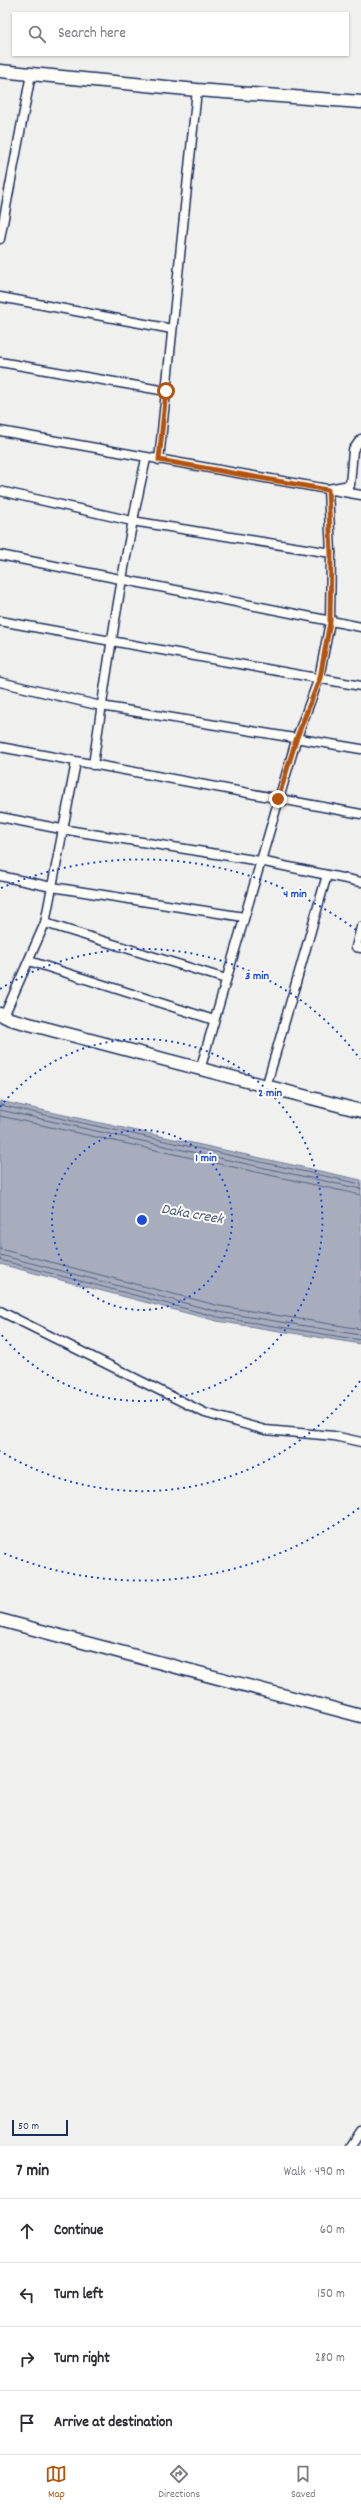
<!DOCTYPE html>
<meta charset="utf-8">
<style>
:root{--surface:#fff;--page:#f2f2f3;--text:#2b2b33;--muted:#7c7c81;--line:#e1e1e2;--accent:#b45309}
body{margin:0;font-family:Dekko,sans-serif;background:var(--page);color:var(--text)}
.scale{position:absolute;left:12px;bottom:10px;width:56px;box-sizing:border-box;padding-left:4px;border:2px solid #1b2f5e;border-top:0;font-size:11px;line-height:14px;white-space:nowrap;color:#1b2f5e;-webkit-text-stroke:3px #fdfcf7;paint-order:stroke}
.stop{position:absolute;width:12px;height:12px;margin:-9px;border:3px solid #b45309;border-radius:50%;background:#fff}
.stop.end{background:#b45309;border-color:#fff;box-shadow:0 1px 4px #0008}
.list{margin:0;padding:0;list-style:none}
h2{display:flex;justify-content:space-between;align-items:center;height:52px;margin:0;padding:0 16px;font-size:17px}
h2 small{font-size:13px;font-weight:400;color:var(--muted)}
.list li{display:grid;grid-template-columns:26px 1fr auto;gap:12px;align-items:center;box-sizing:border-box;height:64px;padding:0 16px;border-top:1px solid var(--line)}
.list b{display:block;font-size:15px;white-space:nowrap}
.list em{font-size:13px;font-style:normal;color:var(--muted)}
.icon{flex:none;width:22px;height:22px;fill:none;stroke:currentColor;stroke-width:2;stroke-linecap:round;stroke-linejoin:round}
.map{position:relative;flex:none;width:361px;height:2146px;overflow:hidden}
.search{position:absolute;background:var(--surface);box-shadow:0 1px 3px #0004;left:12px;right:12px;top:12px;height:44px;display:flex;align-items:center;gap:10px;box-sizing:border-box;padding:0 14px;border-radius:0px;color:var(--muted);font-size:15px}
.sheet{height:308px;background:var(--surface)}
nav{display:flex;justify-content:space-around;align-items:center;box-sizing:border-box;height:56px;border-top:1px solid var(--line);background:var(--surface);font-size:11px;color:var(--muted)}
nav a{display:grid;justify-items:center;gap:2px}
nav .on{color:var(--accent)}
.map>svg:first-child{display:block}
</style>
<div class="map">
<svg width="361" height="2146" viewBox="0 0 361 2146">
<rect width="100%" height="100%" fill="#f0f0ee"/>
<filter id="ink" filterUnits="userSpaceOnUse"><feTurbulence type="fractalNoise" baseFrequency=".025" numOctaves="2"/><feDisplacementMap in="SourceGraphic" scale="8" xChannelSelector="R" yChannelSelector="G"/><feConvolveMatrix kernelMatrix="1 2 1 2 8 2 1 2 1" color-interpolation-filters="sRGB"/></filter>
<g filter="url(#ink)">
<!-- water -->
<polygon fill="#a7adbd" stroke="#6f7b97" points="0,1101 361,1180 361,1344 217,1321 0,1264"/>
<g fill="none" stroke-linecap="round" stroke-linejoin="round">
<!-- shore -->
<g stroke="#536184" stroke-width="1">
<polyline points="0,1105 361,1184"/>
<polyline points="0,1110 361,1189"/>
<polyline points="0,1116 361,1195"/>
<polyline points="0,1249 220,1306 361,1329"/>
<polyline points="0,1255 219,1312 361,1335"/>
<polyline points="0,1260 218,1317 361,1340"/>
</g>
<!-- street casing -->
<g stroke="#1b2f5e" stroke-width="11">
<g id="street">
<polyline points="0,239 31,74"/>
<polyline points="0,297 172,329"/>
<polyline points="0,362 166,391"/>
<polyline points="0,431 361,495"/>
<polyline points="159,460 197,90"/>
<polyline points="0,491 132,521 331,553"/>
<polyline points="0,555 361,627"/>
<polyline points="0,621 361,686"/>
<polyline points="0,682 101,706 361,749"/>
<polyline points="0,747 361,814"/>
<path d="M93,765C108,662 123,560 146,459"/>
<polyline points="0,817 61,829 260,861 361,882"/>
<polyline points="0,876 52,887 244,917"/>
<polyline points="45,923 226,979"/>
<polyline points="361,927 356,947 361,948"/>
<polyline points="29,961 214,1020"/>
<polyline points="4,1016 45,923 76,762"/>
<polyline points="200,1070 297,737 319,678 330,622 331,553 328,489 350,485 353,450 361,439"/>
<polyline points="266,1087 327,875"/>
<polyline points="0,1311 205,1413 265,1430 334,1436 361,1442"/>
<polyline points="351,2146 361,2131"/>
</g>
</g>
<!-- secondary casing -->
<g stroke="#1b2f5e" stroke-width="15">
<g id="secondary">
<polyline points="0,71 197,90 361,102"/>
<polyline points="0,1014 10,1019 361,1111"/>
<polyline points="0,1620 361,1716"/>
</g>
</g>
<!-- street -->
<use href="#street" stroke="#fdfcf7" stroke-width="8"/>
<!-- secondary -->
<use href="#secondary" stroke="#fdfcf7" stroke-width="12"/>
</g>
</g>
<g fill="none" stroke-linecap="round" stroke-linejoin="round" filter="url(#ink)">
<!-- route -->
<polyline stroke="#b45309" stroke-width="5" points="166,391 159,460 328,490 331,553 330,622 320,678 297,737 278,799"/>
</g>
<!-- distance rings -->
<g fill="none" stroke="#1d4ed8" stroke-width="2" stroke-dasharray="2 4">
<circle cx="142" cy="1220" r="90"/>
<path d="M0 1107A181 181 0 1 1 0 1333"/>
<path d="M360 1381A271 271 0 0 1 0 1451M0 989A271 271 0 0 1 360 1059"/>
<path d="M359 1508A361 361 0 0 1 1 1552M1 888A361 361 0 0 1 359 932"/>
</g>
<g text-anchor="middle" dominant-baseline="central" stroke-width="4" stroke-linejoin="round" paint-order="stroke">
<!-- water labels -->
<g font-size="15" font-style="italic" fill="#4c5b7f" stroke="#fdfcf7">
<text transform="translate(192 1215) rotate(10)">Daka creek</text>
</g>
</g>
<circle cx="142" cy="1220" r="6" fill="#1d4ed8" stroke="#fdfcf7" stroke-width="2"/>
<g font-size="12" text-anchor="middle" font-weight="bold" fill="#1d4ed8" stroke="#fdfcf7" stroke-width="4" stroke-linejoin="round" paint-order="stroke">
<text x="295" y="897">4 min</text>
<text x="257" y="979">3 min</text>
<text x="270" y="1096">2 min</text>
<text x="206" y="1161">1 min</text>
</g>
</svg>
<div class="scale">50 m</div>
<div class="stop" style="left:166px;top:391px"></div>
<div class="stop end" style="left:278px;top:799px"></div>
<div class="search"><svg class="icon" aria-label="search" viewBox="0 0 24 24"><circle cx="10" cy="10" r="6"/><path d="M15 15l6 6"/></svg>Search here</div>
</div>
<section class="sheet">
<h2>7 min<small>Walk · 490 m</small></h2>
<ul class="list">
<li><svg class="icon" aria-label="ahead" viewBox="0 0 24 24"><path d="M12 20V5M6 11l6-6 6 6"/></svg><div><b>Continue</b></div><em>60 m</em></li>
<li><svg class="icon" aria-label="left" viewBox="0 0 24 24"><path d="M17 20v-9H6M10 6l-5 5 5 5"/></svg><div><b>Turn left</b></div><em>150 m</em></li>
<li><svg class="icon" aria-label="right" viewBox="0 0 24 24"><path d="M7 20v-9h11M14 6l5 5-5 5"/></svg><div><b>Turn right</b></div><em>280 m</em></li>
<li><svg class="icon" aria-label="arrive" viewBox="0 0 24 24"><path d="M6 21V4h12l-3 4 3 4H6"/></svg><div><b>Arrive at destination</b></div></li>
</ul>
</section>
<nav>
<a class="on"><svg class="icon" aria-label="map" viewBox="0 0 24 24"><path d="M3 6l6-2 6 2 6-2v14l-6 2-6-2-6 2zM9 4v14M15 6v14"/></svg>Map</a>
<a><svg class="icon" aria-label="directions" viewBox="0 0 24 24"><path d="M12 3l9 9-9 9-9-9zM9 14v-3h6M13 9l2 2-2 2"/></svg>Directions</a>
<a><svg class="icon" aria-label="saved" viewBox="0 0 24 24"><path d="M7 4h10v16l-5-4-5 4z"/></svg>Saved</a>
</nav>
